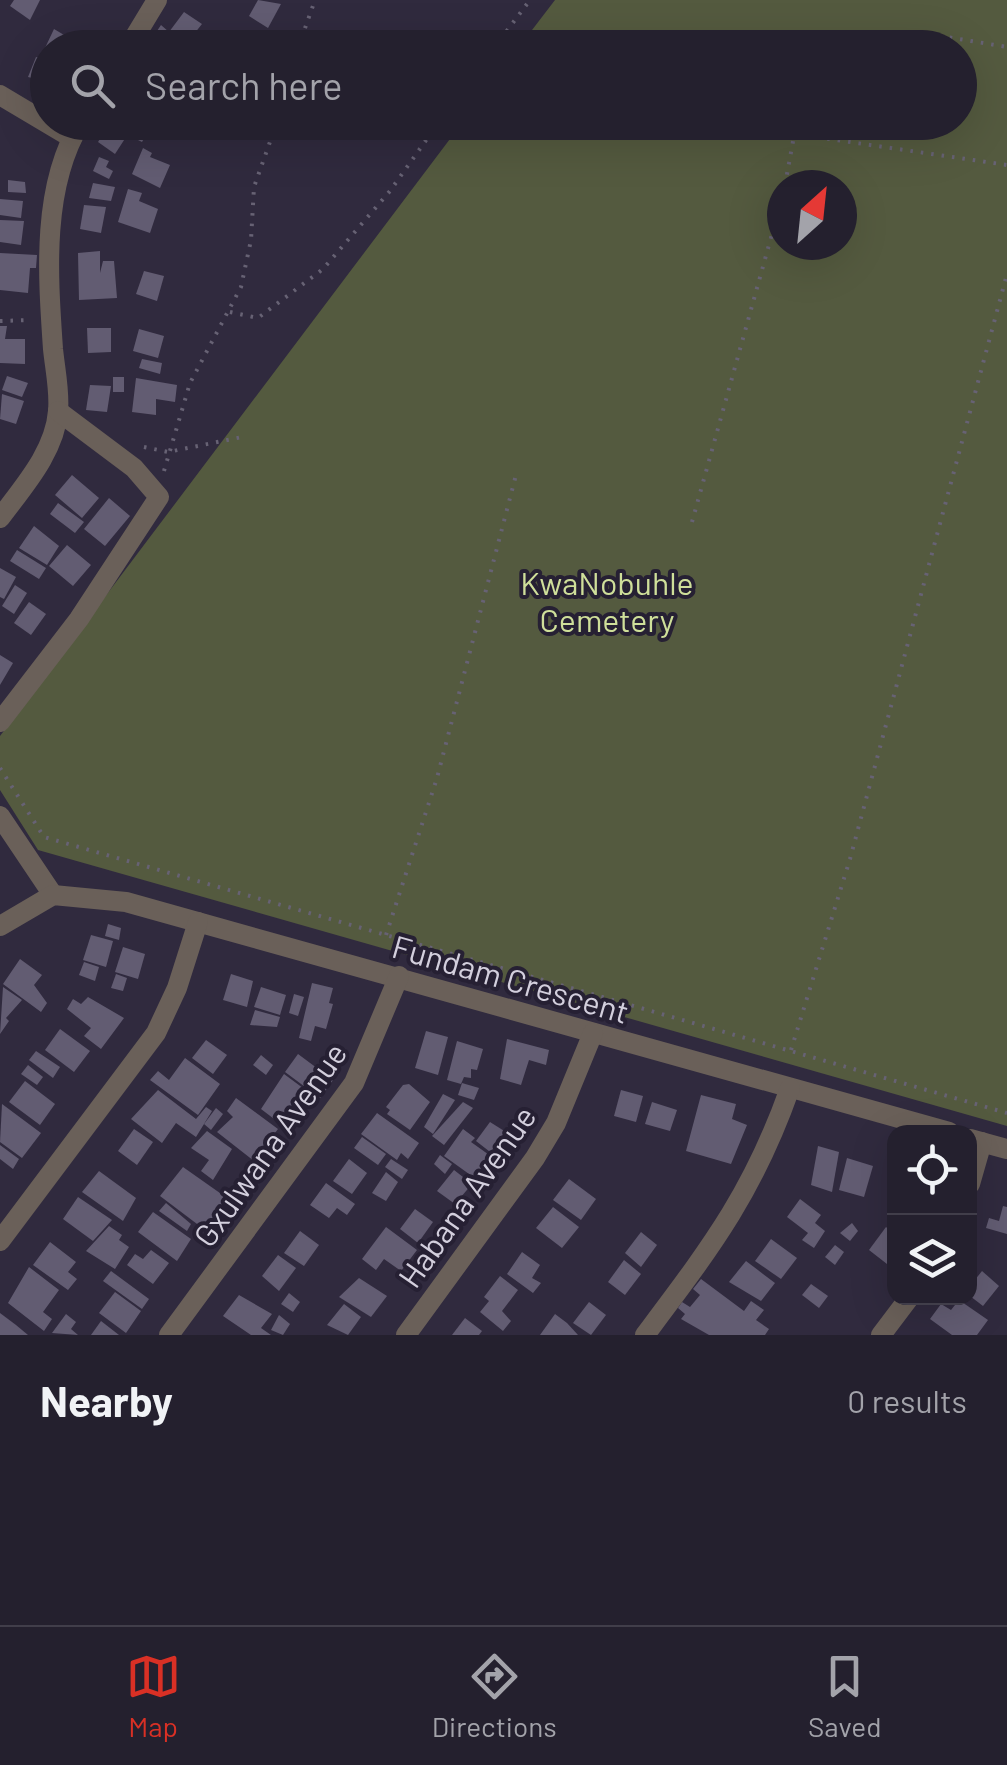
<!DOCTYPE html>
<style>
:root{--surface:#24202e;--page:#2c2836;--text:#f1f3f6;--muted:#a3a3aa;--line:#413e4a;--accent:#d93025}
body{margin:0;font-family:Barlow,sans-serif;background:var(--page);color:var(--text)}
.controls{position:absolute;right:30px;bottom:30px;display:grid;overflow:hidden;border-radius:20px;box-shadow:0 10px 40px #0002}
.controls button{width:90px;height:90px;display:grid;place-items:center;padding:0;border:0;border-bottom:2px solid var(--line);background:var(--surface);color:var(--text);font:50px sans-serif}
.compass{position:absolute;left:767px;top:170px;width:90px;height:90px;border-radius:50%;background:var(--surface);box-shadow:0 10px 40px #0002;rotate:27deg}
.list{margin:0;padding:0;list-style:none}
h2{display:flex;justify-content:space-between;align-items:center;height:130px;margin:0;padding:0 40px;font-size:42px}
h2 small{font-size:32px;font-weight:400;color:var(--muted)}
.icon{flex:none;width:55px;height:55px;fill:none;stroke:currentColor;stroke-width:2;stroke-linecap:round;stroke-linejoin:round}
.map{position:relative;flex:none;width:1007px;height:1335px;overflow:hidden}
.search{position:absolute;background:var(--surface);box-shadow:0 10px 40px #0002;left:30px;right:30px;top:30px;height:110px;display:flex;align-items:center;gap:25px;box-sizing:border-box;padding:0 35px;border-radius:55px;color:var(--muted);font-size:38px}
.sheet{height:290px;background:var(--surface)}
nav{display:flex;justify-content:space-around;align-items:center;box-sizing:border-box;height:140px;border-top:2px solid var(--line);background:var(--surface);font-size:28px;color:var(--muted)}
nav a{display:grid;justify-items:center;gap:5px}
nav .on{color:var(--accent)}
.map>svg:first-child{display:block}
</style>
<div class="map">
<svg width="1007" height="1335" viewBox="0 0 1007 1335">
<rect width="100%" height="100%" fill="#302a3e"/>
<!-- green -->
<path fill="#545a3f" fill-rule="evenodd" d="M555,0H1007V1126L38,850L0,790V736L462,123L960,122V48L519,47ZM782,185H842V245H782Z"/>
<!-- building -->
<g fill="#625c72">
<polygon points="14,0 40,0 30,20 10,6"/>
<polygon points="258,0 281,4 268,28 249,16"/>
<polygon points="184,12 202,24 186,44 193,48 166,48 153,37 161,25 169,32"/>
<polygon points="54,29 76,42 72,48 45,48"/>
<polygon points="36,57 48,61 48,82 28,77"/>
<polygon points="129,122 149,129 142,142 130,136 133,132 126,128"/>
<polygon points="110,123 128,134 115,154 98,142"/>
<polygon points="143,148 152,153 150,157 170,165 160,188 132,174"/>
<polygon points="99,157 109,161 106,167 113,171 109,179 93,171"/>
<polygon points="8,180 25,182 26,193 8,192"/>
<polygon points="93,183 115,187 111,201 89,198"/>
<polygon points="128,189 142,193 139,201 158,209 150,233 118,222"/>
<polygon points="0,199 23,201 21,218 0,215"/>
<polygon points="84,205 106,207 101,233 80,229"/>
<polygon points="0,220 24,221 21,245 0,242"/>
<polygon points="100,251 100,273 103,261 114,261 117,298 79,300 78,253"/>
<polygon points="0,253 37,255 36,268 30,268 28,293 0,290"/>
<polygon points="144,271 164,276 157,301 136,294"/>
<polygon points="0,326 7,326 5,339 25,339 25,364 0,363"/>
<polygon points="87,328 111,328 111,352 88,353"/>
<polygon points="139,329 164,336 158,358 133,351"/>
<polygon points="142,359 162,363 160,374 139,368"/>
<polygon points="7,376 28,383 22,397 2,390"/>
<rect x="113" y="377" width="11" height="15"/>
<polygon points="136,378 177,385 175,402 156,399 156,415 132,412"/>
<polygon points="90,385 111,386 107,412 86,410"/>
<polygon points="2,394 24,401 16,424 0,419"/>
<polygon points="72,475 99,498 82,518 55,495"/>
<polygon points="109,498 130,516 105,546 84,529"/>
<polygon points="58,503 84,522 75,533 50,514"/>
<polygon points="34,526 59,546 47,565 19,548"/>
<polygon points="67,545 91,565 73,586 49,566"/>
<polygon points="17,550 46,568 39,579 10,561"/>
<polygon points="0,568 16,577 4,599 0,597"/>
<polygon points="15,585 27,593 14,614 2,606"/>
<polygon points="29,602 46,614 31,635 14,623"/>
<polygon points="0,655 13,663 0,685"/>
<polygon points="108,924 121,928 119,940 105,936"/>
<polygon points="91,935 113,941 106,967 83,960"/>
<polygon points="123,947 145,954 138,979 115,972"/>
<polygon points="20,959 42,975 34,985 47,1003 41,1012 3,984"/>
<polygon points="84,962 99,967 95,981 79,975"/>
<polygon points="116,974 127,978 123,991 111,988"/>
<polygon points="231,974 253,981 247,1007 223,1000"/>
<polygon points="312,983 333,988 329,1003 333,1004 326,1029 315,1026 311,1041 299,1038"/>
<polygon points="3,987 22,1000 6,1018 9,1021 0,1034"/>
<polygon points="261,987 286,995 280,1015 254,1007"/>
<polygon points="294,994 304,997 298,1016 289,1013"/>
<polygon points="88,997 124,1018 101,1049 84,1036 91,1028 67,1009 73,999 81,1004"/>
<polygon points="255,1010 280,1017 277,1027 250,1025"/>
<polygon points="60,1029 90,1051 74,1072 45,1050"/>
<polygon points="426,1031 448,1037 438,1075 415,1068"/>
<polygon points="507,1039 549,1050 546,1065 529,1060 521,1085 500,1079"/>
<polygon points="206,1040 227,1055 213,1074 192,1058"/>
<polygon points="457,1041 483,1049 477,1070 471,1069 471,1078 464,1077 461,1084 447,1080"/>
<polygon points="36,1051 60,1067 53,1078 29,1060"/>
<polygon points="298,1054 333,1080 320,1098 285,1072"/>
<polygon points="261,1055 273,1065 266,1075 253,1065"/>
<polygon points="185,1058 220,1084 198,1115 150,1080 158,1071 169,1080"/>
<polygon points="28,1065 43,1077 37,1085 21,1074"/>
<polygon points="284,1074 311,1094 303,1108 297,1105 282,1125 261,1109"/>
<polygon points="25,1081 55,1104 40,1125 9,1102"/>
<polygon points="462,1083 479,1088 474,1100 458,1095"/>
<polygon points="409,1084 430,1102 410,1130 387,1114 390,1110 386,1107 403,1085"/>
<polygon points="158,1090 196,1119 206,1107 212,1111 196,1137 176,1123 162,1143 131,1119"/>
<polygon points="621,1090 643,1096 636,1122 614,1116"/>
<polygon points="443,1094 455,1100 433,1134 424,1127"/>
<polygon points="701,1095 736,1104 732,1119 747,1125 731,1164 686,1151"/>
<polygon points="236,1098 278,1129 254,1161 217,1132 233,1117 227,1111"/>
<polygon points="463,1102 473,1108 444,1145 432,1136"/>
<polygon points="652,1102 677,1110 670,1131 645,1124"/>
<polygon points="2,1104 41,1133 22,1158 0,1142"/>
<polygon points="216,1108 223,1114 211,1130 204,1124"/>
<polygon points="377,1113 419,1143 408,1159 401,1153 397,1160 361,1134"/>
<polygon points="490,1122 509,1134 494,1155 476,1141"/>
<polygon points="134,1129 153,1142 137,1165 118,1151"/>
<polygon points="463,1129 475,1138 471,1142 492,1157 476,1179 444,1156"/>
<polygon points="207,1131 232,1149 213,1180 201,1171 209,1160 191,1148"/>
<polygon points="362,1137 386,1154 378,1165 354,1148"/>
<polygon points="0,1145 19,1159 13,1169 0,1159"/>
<polygon points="818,1146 839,1152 832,1192 811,1185"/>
<polygon points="440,1155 452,1164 445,1174 434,1164"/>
<polygon points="847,1158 873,1166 864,1197 839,1190"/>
<polygon points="349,1159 367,1173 352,1194 333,1181"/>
<polygon points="391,1159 408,1170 402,1179 385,1167"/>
<polygon points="183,1167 227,1198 205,1230 160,1196"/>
<polygon points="454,1170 472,1184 455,1204 437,1191"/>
<polygon points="99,1171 136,1198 123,1221 82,1192"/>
<polygon points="386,1172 398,1182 386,1201 372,1193"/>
<polygon points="569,1179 596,1199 581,1220 553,1200"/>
<polygon points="326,1183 355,1204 347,1215 337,1208 329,1218 310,1205"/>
<polygon points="78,1197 112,1220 93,1241 63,1219"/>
<polygon points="800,1199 821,1215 815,1223 825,1231 814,1248 802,1240 808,1233 787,1217"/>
<polygon points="166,1203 191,1224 187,1231 159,1211"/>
<polygon points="1003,1206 1007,1207 1007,1234 986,1228 989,1218 999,1221"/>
<polygon points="553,1207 579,1227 562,1248 536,1228"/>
<polygon points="415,1209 433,1222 418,1243 400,1229"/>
<polygon points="153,1212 191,1239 177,1261 138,1232"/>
<polygon points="852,1223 858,1231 850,1241 840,1233"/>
<polygon points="109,1226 122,1235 119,1240 129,1247 115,1269 86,1251"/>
<polygon points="386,1227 417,1250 401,1271 384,1259 376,1270 362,1259"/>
<polygon points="886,1227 894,1234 894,1254 887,1264 869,1250"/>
<polygon points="300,1231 319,1245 304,1266 284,1253"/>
<polygon points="641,1232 657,1245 641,1267 625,1253"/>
<polygon points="771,1239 797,1258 781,1279 755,1261"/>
<polygon points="50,1242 76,1262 68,1272 77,1279 68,1290 33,1265"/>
<polygon points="835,1245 844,1252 835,1265 825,1257"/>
<polygon points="151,1250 169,1263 153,1284 127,1265 135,1254 143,1259"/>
<polygon points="522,1252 540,1265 532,1278 541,1283 533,1293 507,1274"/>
<polygon points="278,1255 296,1268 279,1291 262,1276"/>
<polygon points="624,1260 641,1274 625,1295 608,1282"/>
<polygon points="746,1261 775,1283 761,1301 729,1282"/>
<polygon points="29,1267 59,1290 43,1312 52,1319 44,1331 8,1303"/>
<polygon points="111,1271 149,1299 142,1309 103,1281"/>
<polygon points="982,1271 999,1286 983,1306 970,1296 970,1286"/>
<polygon points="500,1276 518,1290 502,1311 511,1321 503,1331 480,1312 489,1301 484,1297"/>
<polygon points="359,1278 387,1296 371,1317 339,1297"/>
<polygon points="701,1279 744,1311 751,1301 764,1310 756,1320 769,1329 765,1335 709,1335 681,1319 685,1314 678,1308 682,1302 690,1307 700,1295 693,1289"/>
<polygon points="811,1284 828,1296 819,1308 802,1295"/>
<polygon points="115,1292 141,1311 126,1333 99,1313"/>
<polygon points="289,1293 300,1302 293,1312 281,1304"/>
<polygon points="239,1295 272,1314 261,1328 271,1335 251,1335 223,1316"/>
<polygon points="959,1300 988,1320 977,1335 952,1335 930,1319 941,1304 951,1310"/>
<polygon points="589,1302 606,1315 591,1335 573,1323"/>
<polygon points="344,1304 361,1317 348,1335 327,1325"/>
<polygon points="0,1313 16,1325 28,1335 0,1335"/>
<polygon points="66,1314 76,1322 71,1329 78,1335 52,1333"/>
<polygon points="555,1314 567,1323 578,1335 540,1335"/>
<polygon points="279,1315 290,1324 283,1335 271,1330"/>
<polygon points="465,1318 482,1331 479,1335 452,1335"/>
<polygon points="101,1321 119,1335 91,1335"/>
</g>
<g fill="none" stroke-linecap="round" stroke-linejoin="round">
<!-- path -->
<g stroke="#676274" stroke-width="4" stroke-dasharray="2.5 8" stroke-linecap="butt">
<polyline points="929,34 1007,47"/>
<polyline points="298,48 315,0"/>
<polyline points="494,48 530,0"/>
<polyline points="713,122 1007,165"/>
<polyline points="785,185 794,136"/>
<polyline points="230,312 258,318 323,269 390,191 439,122"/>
<polyline points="0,321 30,320"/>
<polyline points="144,447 168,452 242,437"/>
<polyline points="164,471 190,383 241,287 251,240 254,187 277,122"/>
<polyline points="692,522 782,198"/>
<polyline points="0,768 44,837 1007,1113"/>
<polyline points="386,935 437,778 516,475"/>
<polyline points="791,1050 850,859 1007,274"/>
</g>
<!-- minor -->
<g stroke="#6a6059" stroke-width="20">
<polyline points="128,48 157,0"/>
<polyline points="0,95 72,138"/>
<path d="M0,518C23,487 55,452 58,411C60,392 55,369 53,349C48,276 41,187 81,122"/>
<polyline points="0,722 79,619 159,497 134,468 58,411"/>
<polyline points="0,816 53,895"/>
<polyline points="0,926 53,895 126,902 949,1132"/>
<polyline points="970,1139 1007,1149"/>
<polyline points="970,1184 982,1142"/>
<polyline points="0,1241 156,1033 177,988 198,922"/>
<polyline points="169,1335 354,1083 399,976"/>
<polyline points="406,1335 535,1158 556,1123 593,1033"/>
<path d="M645,1335C711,1247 753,1193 790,1088"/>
<polyline points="881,1335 909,1298"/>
</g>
</g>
<g text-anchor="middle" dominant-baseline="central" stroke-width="8" stroke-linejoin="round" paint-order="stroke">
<!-- park labels -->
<g font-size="32" fill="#cfdf9a" stroke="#262033">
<text x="607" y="582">KwaNobuhle<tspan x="607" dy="37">Cemetery</tspan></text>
</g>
<!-- street labels -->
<g font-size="32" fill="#d3cfdd" stroke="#262033">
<text transform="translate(511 978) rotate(16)">Fundam Crescent</text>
<text transform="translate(269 1144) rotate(-55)">Gxulwana Avenue</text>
<text transform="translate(466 1196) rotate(-55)">Habana Avenue</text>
</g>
</g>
</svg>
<div class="controls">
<button><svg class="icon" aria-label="locate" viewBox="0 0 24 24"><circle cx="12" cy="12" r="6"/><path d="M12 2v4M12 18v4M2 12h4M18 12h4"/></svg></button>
<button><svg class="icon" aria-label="layers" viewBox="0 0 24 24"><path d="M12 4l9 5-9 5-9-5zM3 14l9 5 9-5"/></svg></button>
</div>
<svg class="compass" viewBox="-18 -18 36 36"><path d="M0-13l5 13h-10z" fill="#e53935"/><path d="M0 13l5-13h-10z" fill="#a3a3aa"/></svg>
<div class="search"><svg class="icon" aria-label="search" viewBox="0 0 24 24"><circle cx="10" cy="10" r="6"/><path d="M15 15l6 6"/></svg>Search here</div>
</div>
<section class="sheet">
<h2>Nearby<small>0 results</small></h2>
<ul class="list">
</ul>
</section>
<nav>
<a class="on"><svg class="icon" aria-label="map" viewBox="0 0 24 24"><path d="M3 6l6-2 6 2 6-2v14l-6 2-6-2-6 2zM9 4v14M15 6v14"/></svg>Map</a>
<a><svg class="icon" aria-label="directions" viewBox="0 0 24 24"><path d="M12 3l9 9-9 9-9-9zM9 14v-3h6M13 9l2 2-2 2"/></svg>Directions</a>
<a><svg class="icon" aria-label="saved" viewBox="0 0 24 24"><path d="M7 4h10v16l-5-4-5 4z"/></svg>Saved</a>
</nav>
